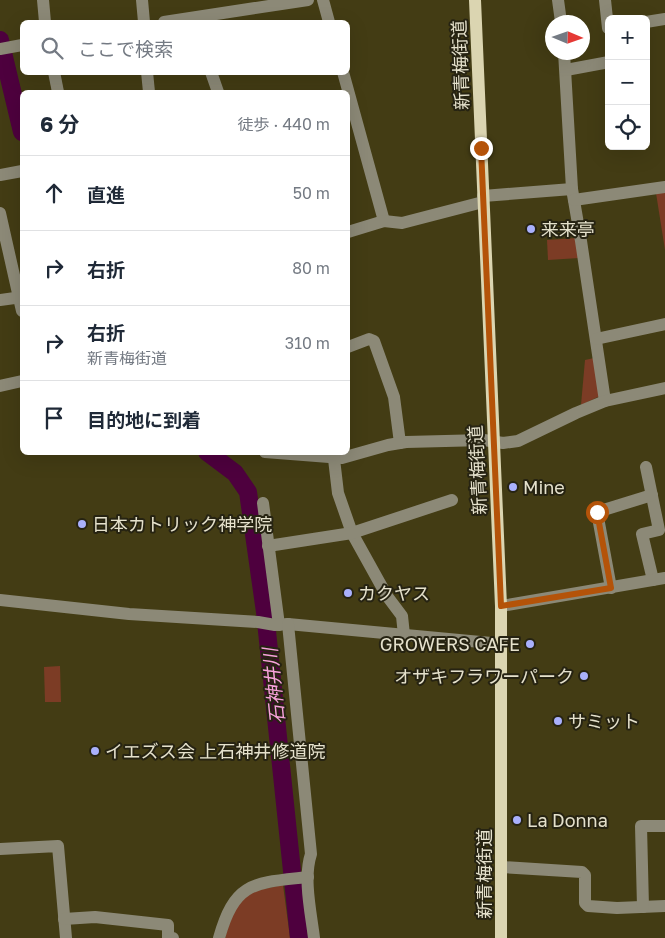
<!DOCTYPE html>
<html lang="ja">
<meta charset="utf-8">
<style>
:root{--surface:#fff;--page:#f2f2f3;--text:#1f2937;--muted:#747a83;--line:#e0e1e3}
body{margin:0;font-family:"Golos Text","Noto Sans JP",sans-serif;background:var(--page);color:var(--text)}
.controls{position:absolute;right:15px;top:15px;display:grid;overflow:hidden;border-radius:8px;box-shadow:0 5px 20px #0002}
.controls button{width:45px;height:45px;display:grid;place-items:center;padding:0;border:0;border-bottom:1px solid var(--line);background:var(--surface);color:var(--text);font:25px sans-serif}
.compass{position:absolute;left:545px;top:15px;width:45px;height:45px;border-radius:50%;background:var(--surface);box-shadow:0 5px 20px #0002;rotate:92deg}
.stop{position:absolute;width:15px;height:15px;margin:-11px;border:4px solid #b45309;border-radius:50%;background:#fff}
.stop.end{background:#b45309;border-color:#fff;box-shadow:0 1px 5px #0008}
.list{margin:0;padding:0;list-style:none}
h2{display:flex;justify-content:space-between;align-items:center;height:65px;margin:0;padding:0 20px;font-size:21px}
h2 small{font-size:16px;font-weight:400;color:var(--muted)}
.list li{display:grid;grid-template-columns:32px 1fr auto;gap:15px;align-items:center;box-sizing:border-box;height:75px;padding:0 20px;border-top:1px solid var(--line)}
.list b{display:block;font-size:19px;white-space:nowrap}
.list p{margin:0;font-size:16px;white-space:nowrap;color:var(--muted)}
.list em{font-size:16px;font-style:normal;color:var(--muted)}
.icon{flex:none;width:28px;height:28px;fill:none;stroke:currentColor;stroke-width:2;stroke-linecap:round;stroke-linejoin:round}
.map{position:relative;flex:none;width:665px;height:938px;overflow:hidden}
.search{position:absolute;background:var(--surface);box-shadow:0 5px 20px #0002;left:20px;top:20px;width:330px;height:55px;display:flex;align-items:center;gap:12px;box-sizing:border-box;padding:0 18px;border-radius:8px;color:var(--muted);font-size:19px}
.panel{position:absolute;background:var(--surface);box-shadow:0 5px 20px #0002;left:20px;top:90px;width:330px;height:365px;border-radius:8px}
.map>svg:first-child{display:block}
</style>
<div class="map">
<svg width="665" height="938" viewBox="0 0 665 938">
<rect width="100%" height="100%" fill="#433c14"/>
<!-- green -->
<g fill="#7c3c25">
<polygon points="665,191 665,250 656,193"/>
<polygon points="576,238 579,258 548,260 547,240"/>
<polygon points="594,358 600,396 581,405 585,360"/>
<polygon points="60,666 61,702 45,702 44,667"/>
<path d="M283,885L290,938H225C230,921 237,897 256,891C265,888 275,887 283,885Z"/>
</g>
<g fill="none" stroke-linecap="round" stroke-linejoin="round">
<!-- river -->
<g stroke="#4e003e" stroke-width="18">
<polyline points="0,40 22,132"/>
<polyline points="207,452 235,473 248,492 265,612 299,938"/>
</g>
<!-- minor -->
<g stroke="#8c8977" stroke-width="12">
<polyline points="43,0 45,22"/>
<polyline points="142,0 144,22"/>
<polyline points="323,0 329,22"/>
<polyline points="558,0 561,22"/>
<polyline points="605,0 608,28"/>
<polyline points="164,22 308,0"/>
<polyline points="646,22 665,19"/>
<polyline points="0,49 22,45"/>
<polyline points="564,52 572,189 581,241 605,401"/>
<polyline points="566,70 609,62"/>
<polyline points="54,72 58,92"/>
<polyline points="147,72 149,92"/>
<polyline points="211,72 218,92"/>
<polyline points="343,72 384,221"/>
<polyline points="0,175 22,171"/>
<polyline points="483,196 572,189"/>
<polyline points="574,200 665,187"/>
<polyline points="0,213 22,311"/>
<polyline points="348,232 384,221 402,223 483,202"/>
<polyline points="0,300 22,297"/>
<polyline points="596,339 665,324"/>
<polyline points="348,347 369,339 374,341 394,397 400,443"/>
<polyline points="0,386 22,381"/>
<polyline points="265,452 342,458 388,445 406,442 484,440 503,443 518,441 576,413 605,401 665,388"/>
<polyline points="331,452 334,459 338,493 352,533 387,596 402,616 404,635"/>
<polyline points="646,467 659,530 642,534 653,580"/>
<polyline points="263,503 279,625"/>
<polyline points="268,546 352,533 452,500"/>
<polyline points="611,588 597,512 652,495"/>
<polyline points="0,600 129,614 258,622 275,625 288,624 502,644"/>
<polyline points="501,606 665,578"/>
<path d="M288,624L311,854C303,878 311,913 314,938"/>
<polyline points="0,849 58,846 66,938"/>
<polyline points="502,867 582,872 585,875 585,903 588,906 617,908 665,906"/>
<polyline points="643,907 641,826 665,826"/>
<polyline points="64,919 95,917 168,925 168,938 173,938"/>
<path d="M219,938C235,881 254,883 308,877"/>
</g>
<!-- major -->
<polyline stroke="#dbd5b1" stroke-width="12" points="475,0 501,606 501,938"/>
</g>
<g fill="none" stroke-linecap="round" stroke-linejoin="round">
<!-- route -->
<polyline stroke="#b45309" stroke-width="6" points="481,148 501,606 611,588 597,512"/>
</g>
<!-- markers -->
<g fill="#a9b0fc" stroke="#262312" stroke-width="2">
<circle cx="531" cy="229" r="5"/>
<circle cx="513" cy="487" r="5"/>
<circle cx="82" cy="524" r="5"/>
<circle cx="348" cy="593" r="5"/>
<circle cx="530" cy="644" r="5"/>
<circle cx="584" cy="676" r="5"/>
<circle cx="558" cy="721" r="5"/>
<circle cx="95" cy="751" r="5"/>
<circle cx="517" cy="820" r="5"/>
</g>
<g text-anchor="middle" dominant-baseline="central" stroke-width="4" stroke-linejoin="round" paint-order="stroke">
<!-- street labels -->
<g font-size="18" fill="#e5e1cc" stroke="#262312">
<text transform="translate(460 65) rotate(-92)">新青梅街道</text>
<text transform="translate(477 470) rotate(-93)">新青梅街道</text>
<text transform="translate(484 874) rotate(-90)">新青梅街道</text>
</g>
<!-- poi labels -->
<g font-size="18" fill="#e5e1cc" stroke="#262312" text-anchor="start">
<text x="541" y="229">来来亭</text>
<text x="523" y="487">Mine</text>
<text x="92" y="524">日本カトリック神学院</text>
<text x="358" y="593">カクヤス</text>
<text x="520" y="644" text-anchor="end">GROWERS CAFE</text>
<text x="574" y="676" text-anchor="end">オザキフラワーパーク</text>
<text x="568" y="721">サミット</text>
<text x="105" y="751">イエズス会 上石神井修道院</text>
<text x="527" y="820">La Donna</text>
</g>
<!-- water labels -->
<g font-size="19" font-style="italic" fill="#f8a2dc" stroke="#262312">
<text transform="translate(273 686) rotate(-96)">石神井川</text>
</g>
</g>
</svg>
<div class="controls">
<button>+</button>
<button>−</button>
<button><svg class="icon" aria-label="locate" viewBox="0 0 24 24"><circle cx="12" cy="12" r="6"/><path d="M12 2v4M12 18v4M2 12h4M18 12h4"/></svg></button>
</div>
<svg class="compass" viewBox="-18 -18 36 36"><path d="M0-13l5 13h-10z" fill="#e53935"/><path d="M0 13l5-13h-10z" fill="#747a83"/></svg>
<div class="stop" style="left:597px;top:512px"></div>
<div class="stop end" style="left:481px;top:148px"></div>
<div class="search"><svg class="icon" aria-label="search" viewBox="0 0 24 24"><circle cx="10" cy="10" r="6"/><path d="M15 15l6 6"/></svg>ここで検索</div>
<section class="panel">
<h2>6 分<small>徒歩 · 440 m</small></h2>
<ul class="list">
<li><svg class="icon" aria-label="ahead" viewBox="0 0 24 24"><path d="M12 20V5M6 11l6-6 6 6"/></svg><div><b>直進</b></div><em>50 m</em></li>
<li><svg class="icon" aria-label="right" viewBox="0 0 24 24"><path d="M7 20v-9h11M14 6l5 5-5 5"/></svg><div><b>右折</b></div><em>80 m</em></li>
<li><svg class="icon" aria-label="right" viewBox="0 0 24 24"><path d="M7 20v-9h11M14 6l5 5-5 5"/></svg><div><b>右折</b><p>新青梅街道</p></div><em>310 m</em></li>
<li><svg class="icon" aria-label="arrive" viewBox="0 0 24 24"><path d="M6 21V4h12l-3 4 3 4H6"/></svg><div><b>目的地に到着</b></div></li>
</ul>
</section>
</div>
